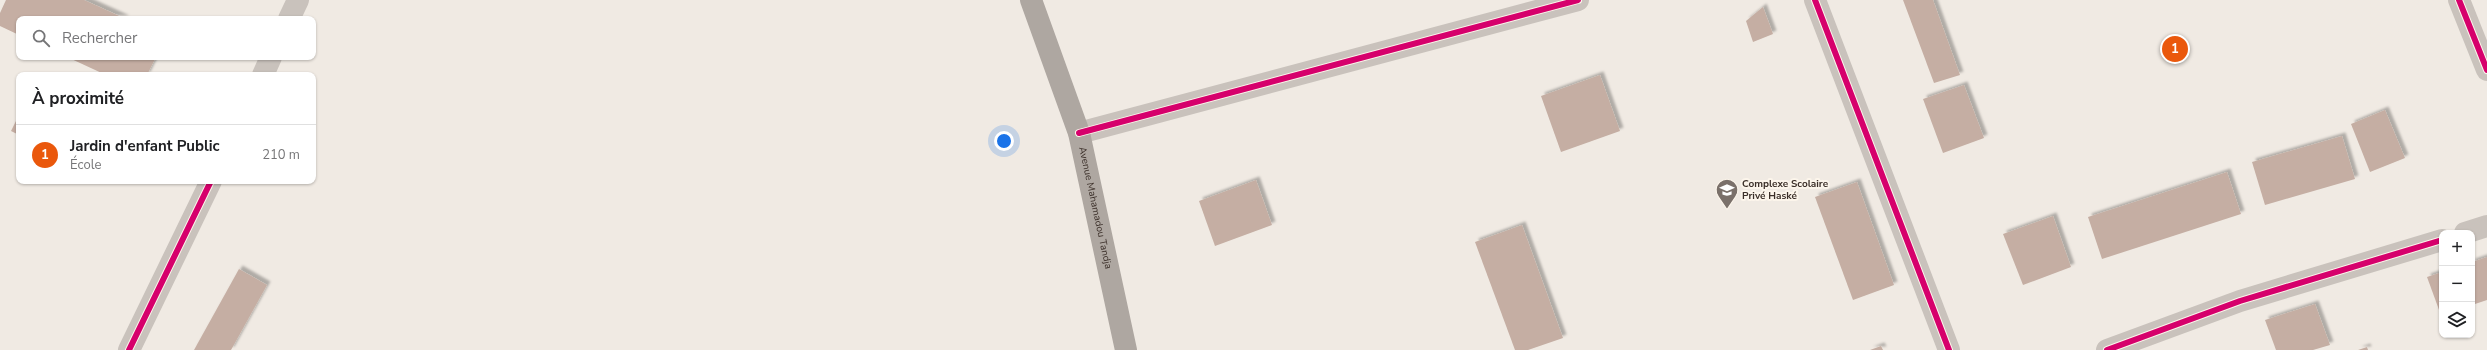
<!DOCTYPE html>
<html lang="fr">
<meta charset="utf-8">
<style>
:root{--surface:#fff;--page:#f2f2f2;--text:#202124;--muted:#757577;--line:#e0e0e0;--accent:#ea580c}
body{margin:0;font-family:"Nunito Sans",sans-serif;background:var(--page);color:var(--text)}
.controls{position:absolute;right:12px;bottom:12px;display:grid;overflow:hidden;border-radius:8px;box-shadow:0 1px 3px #0004}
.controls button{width:36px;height:36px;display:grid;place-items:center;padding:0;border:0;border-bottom:1px solid var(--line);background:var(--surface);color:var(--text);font:20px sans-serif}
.you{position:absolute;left:1004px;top:141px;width:14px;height:14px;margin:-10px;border:3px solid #fff;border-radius:50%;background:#1a73e8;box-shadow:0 0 0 6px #1a73e833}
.badge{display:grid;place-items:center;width:26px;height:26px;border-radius:50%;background:var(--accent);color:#fff;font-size:13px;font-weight:700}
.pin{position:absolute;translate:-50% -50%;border:2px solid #fff;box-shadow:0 1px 4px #0006}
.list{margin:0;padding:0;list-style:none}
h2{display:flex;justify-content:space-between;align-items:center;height:52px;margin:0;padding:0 16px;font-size:17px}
h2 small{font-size:13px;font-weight:400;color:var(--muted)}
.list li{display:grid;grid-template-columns:26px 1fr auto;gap:12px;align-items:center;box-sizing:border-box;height:60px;padding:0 16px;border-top:1px solid var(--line)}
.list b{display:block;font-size:15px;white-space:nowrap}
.list p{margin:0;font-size:13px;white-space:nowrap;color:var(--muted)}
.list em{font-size:13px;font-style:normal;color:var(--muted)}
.icon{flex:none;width:22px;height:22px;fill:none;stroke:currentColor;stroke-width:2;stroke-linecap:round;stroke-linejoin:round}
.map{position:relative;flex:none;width:2487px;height:350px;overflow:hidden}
.search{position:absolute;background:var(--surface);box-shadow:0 1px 3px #0004;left:16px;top:16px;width:300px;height:44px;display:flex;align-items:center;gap:10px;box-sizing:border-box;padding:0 14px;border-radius:8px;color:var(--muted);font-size:15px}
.panel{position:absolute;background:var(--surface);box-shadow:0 1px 3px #0004;left:16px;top:72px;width:300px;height:112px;border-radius:8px}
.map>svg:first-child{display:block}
</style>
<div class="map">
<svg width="2487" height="350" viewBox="0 0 2487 350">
<defs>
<filter id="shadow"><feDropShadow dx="3.5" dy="-3.5" stdDeviation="1" flood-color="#0004"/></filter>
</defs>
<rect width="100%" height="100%" fill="#f0eae3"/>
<!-- building -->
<g fill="#c5aea3" filter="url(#shadow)">
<polygon points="6,0 84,0 126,19 19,19 19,35 0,26 0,13"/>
<polygon points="1903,0 1933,0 1960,75 1934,83"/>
<polygon points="1763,7 1773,34 1753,42 1746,21"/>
<polygon points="67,57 156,57 147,75 106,75"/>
<polygon points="1600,75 1620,131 1561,152 1541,96"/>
<polygon points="1964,85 1984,138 1943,153 1923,99"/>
<polygon points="2385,110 2405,158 2370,172 2351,124"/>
<polygon points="19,115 19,135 11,131"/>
<polygon points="2342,136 2355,179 2265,205 2252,162"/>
<polygon points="2227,172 2241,214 2102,259 2088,217"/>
<polygon points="1256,180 1272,225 1215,246 1199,201"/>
<polygon points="1857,182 1894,285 1853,300 1815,197"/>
<polygon points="2053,216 2071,267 2023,285 2003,234"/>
<polygon points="1522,225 1563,338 1528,350 1515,350 1475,242"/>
<polygon points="2487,257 2487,300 2472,305 2472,262"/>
<polygon points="239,269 267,285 231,350 194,350"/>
<polygon points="2442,272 2442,318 2427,277"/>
<polygon points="2315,304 2330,345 2313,350 2276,350 2265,320"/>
<polygon points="1881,346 1883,350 1870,350"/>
<polygon points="2367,347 2368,350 2358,350"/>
</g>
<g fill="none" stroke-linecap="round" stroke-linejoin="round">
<!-- minor -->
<g stroke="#c9c2bc" stroke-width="22">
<polyline points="1815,0 1949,350"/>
<polyline points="2459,0 2487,70"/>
<polyline points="289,19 298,0"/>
<polyline points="263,75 271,57"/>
<polyline points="1079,133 1578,0"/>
<polyline points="2465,233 2487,226"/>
<polyline points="129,350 211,181"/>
<polyline points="2107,350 2240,301 2442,240"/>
</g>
<!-- major -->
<path stroke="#aea7a1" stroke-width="22" id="s1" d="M1031,0L1079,133L1126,350"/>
<!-- cycleway casing -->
<g stroke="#fcf5eb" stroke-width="8">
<g id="cycleway">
<polyline points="1815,0 1949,350"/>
<polyline points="2459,0 2487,70"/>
<polyline points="1079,133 1578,0"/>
<polyline points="129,350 211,181"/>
<polyline points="2107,350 2240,301 2442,240"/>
</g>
</g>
<!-- cycleway -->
<use href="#cycleway" stroke="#d6006c" stroke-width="6"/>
</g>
<!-- icons -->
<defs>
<g id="school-pin" transform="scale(1.15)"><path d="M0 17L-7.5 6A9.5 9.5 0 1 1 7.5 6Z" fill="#7a706a" stroke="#fcf5eb"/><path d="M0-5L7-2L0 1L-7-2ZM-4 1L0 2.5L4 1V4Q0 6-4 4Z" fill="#fff"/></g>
</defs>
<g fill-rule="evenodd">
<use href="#school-pin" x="1727" y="190"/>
</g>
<g text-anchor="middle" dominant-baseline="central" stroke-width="4" stroke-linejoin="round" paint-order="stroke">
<!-- poi labels -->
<g font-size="10" font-weight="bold" fill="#3b2f29" stroke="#fcf5eb" text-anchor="start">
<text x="1742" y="184">Complexe Scolaire<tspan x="1742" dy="12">Privé Haské</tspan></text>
</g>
<!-- street labels -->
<g font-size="10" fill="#3b2f29" stroke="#fcf5eb">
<text stroke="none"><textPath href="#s1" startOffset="218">Avenue Mahamadou Tandja</textPath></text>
</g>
</g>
</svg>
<div class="controls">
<button>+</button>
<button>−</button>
<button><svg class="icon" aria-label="layers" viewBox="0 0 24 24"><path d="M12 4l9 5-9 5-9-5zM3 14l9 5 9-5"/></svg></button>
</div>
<div class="you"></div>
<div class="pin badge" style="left:2175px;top:49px">1</div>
<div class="search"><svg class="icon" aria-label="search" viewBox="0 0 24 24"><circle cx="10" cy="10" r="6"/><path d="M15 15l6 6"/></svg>Rechercher</div>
<section class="panel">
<h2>À proximité<small></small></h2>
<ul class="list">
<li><span class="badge">1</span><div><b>Jardin d'enfant Public</b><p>École</p></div><em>210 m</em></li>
</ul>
</section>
</div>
